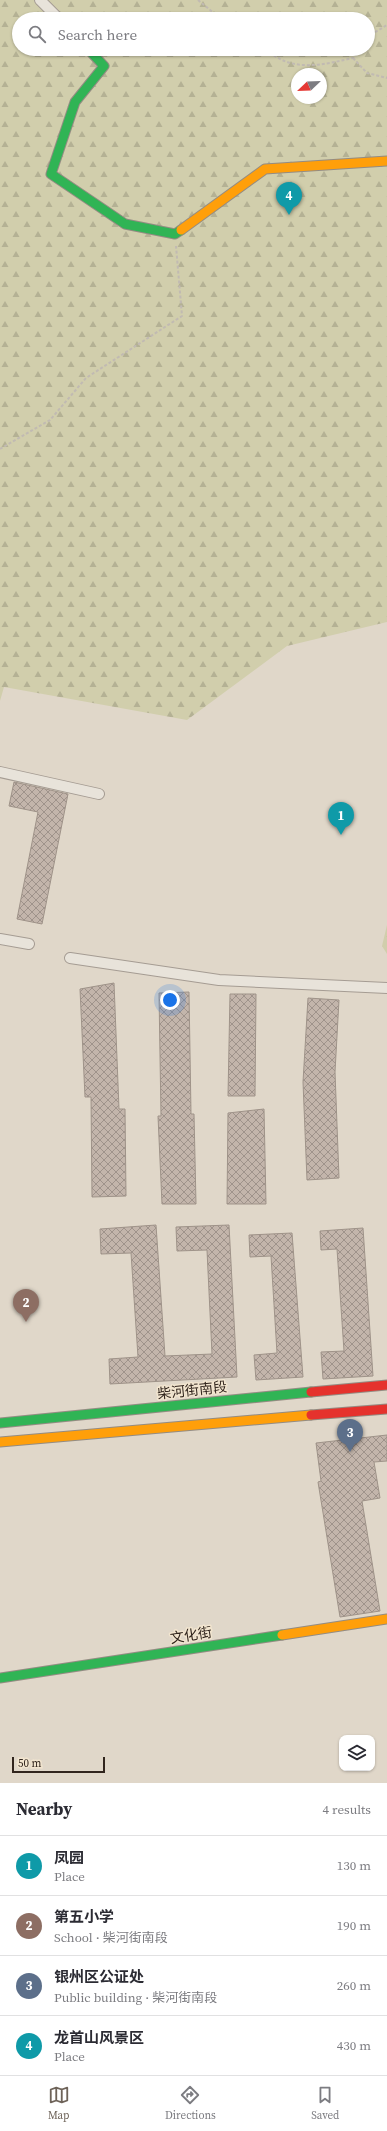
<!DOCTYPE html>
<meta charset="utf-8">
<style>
:root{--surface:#fff;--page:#f7f7f7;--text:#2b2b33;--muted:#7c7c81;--line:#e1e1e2;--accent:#6e6359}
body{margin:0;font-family:"Source Serif 4","Noto Sans SC",serif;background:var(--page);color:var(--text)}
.controls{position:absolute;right:12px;bottom:12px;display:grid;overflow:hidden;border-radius:8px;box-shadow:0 1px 3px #0004}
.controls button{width:36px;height:36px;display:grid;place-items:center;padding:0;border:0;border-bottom:1px solid var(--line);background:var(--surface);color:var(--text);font:20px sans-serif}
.compass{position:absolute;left:291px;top:68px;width:36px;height:36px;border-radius:50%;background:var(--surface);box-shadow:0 1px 3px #0004;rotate:247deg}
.scale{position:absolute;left:12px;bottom:10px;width:93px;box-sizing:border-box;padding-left:4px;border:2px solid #31251d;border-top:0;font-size:11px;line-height:14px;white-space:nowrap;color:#31251d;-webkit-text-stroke:3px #f2e5cf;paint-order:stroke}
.you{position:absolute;left:170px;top:1000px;width:14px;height:14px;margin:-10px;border:3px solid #fff;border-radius:50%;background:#1a73e8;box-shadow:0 0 0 6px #1a73e833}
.badge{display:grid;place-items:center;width:26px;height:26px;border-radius:50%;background:var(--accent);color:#fff;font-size:13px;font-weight:700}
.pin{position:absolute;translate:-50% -33px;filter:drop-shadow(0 1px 2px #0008)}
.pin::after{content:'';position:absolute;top:21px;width:14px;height:12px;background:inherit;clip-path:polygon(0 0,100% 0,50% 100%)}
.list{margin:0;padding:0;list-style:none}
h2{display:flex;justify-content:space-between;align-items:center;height:52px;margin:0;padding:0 16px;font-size:17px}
h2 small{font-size:13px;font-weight:400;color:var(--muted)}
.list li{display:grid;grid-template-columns:26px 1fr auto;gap:12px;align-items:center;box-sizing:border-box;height:60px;padding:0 16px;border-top:1px solid var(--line)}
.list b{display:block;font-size:15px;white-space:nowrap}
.list p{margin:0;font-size:13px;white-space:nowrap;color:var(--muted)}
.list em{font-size:13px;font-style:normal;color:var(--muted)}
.icon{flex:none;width:22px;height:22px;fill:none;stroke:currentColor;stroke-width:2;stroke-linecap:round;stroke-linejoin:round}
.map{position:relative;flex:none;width:387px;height:1783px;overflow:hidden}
.search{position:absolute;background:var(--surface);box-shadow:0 1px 3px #0004;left:12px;right:12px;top:12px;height:44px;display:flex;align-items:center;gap:10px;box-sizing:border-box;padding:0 14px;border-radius:22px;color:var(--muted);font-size:15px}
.sheet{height:292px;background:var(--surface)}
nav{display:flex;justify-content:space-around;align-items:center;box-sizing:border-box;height:56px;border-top:1px solid var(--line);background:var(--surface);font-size:11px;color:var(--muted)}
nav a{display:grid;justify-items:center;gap:2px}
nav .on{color:var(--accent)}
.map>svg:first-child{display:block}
</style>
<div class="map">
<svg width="387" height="1783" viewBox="0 0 387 1783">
<defs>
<pattern id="forest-firs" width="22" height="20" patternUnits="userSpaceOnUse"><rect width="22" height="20" fill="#d1ceac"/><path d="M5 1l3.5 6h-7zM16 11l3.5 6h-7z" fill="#b4b194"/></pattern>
<pattern id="building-cross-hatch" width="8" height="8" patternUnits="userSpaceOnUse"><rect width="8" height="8" fill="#c3b5ab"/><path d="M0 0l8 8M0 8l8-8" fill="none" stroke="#9f938b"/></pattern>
</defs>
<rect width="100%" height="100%" fill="#e0d7c9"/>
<!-- forest -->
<g fill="url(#forest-firs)" fill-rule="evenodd">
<path d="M0,0H387V622L287,646L187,720L4,687L0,701ZM19,19H368V49H19ZM297,74H321V98H297Z"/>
<polygon points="387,925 387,954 382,946"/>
</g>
<!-- building -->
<g fill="url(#building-cross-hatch)" stroke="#9f9389">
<polygon points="14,782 68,794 42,924 17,919 38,812 9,806"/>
<polygon points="114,983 119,1109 125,1109 126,1196 92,1197 91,1097 85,1097 80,989"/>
<polygon points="189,992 191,1114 194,1114 196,1204 162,1204 158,1116 161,1116 159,993"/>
<polygon points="230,994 256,994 255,1096 228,1096"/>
<polygon points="308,998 339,1000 335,1072 339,1178 307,1180 303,1082"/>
<polygon points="264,1109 266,1204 227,1204 228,1113"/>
<polygon points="156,1225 165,1356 212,1354 207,1250 177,1251 176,1227 229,1225 237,1377 110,1384 109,1359 138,1357 131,1253 101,1254 100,1229"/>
<polygon points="363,1228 373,1376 323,1379 321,1352 344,1351 337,1249 321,1250 320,1231"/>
<polygon points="292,1233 303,1377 256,1380 254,1355 277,1353 271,1256 250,1257 249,1235"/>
<polygon points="387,1435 387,1461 374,1462 380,1498 362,1501 380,1611 340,1617 318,1482 321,1481 316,1443"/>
</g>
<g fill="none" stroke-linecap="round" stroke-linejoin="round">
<!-- street casing -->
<g stroke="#a59c93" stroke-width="12">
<g id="street">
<polyline points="40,0 59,19"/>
<polyline points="0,772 99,794"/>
<polyline points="0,939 29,944"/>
<polyline points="70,958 219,980 387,988"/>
</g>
</g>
<!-- fast casing -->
<g stroke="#948c83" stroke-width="11">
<g id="fast">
<polyline points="88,49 104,66 75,102 51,174 125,224 175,234 181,230"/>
<polyline points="0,1423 311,1392"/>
<polyline points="0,1678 282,1635"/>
</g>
</g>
<!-- slow casing -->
<g stroke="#948c83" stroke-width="11">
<g id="slow">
<polyline points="181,230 265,169 387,161"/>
<polyline points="0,1442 311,1415"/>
<polyline points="282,1635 387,1619"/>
</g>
</g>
<!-- jam casing -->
<g stroke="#948c83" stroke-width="11">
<g id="jam">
<polyline points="311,1392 387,1385"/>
<polyline points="311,1415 387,1409"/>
</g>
</g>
<!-- path -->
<g stroke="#c1bab2" stroke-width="2" stroke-dasharray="3 2" stroke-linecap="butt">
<polyline points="198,0 221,19"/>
<polyline points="368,39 372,34 387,25"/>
<path d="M266,49C291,73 322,65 353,58L360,49"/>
<polyline points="353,58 367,73 387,78"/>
<polyline points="0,449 50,420 86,378 182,316 176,246"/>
</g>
<!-- street -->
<use href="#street" stroke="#e8e3da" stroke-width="10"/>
<!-- fast -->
<use href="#fast" stroke="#30b455" stroke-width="9"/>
<!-- slow -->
<use href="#slow" stroke="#ff9f0a" stroke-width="9"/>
<!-- jam -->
<use href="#jam" stroke="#e5322d" stroke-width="9"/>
</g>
<g text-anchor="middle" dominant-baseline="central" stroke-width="3" stroke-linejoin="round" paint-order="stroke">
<!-- street labels -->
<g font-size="14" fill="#31251d" stroke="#f2e5cf">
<text transform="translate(192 1390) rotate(-6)">柴河街南段</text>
<text transform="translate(191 1635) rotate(-9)">文化街</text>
</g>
</g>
</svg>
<div class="controls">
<button><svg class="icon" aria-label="layers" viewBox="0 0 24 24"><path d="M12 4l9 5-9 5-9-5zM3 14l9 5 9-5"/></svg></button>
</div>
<svg class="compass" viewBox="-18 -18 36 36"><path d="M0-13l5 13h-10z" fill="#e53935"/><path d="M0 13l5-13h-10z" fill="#7c7c81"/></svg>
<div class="scale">50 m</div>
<div class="you"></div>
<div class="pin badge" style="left:341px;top:835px;background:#0f9aa8">1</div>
<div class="pin badge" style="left:26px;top:1322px;background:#8d6e63">2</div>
<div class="pin badge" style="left:350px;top:1452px;background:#5c6f8a">3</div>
<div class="pin badge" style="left:289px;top:215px;background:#0f9aa8">4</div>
<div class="search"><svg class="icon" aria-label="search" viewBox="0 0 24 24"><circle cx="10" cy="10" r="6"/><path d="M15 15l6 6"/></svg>Search here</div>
</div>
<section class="sheet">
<h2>Nearby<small>4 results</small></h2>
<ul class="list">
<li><span class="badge" style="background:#0f9aa8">1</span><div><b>凤园</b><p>Place</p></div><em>130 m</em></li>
<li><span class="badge" style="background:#8d6e63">2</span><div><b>第五小学</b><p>School · 柴河街南段</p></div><em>190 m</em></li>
<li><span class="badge" style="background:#5c6f8a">3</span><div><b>银州区公证处</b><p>Public building · 柴河街南段</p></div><em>260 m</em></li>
<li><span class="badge" style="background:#0f9aa8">4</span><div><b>龙首山风景区</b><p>Place</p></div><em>430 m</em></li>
</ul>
</section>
<nav>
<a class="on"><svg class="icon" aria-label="map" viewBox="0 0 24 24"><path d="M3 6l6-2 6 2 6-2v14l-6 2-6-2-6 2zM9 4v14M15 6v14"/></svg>Map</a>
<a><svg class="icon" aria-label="directions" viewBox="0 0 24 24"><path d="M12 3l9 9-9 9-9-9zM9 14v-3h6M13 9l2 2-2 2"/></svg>Directions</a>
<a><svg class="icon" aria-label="saved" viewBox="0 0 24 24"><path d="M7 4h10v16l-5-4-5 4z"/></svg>Saved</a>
</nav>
